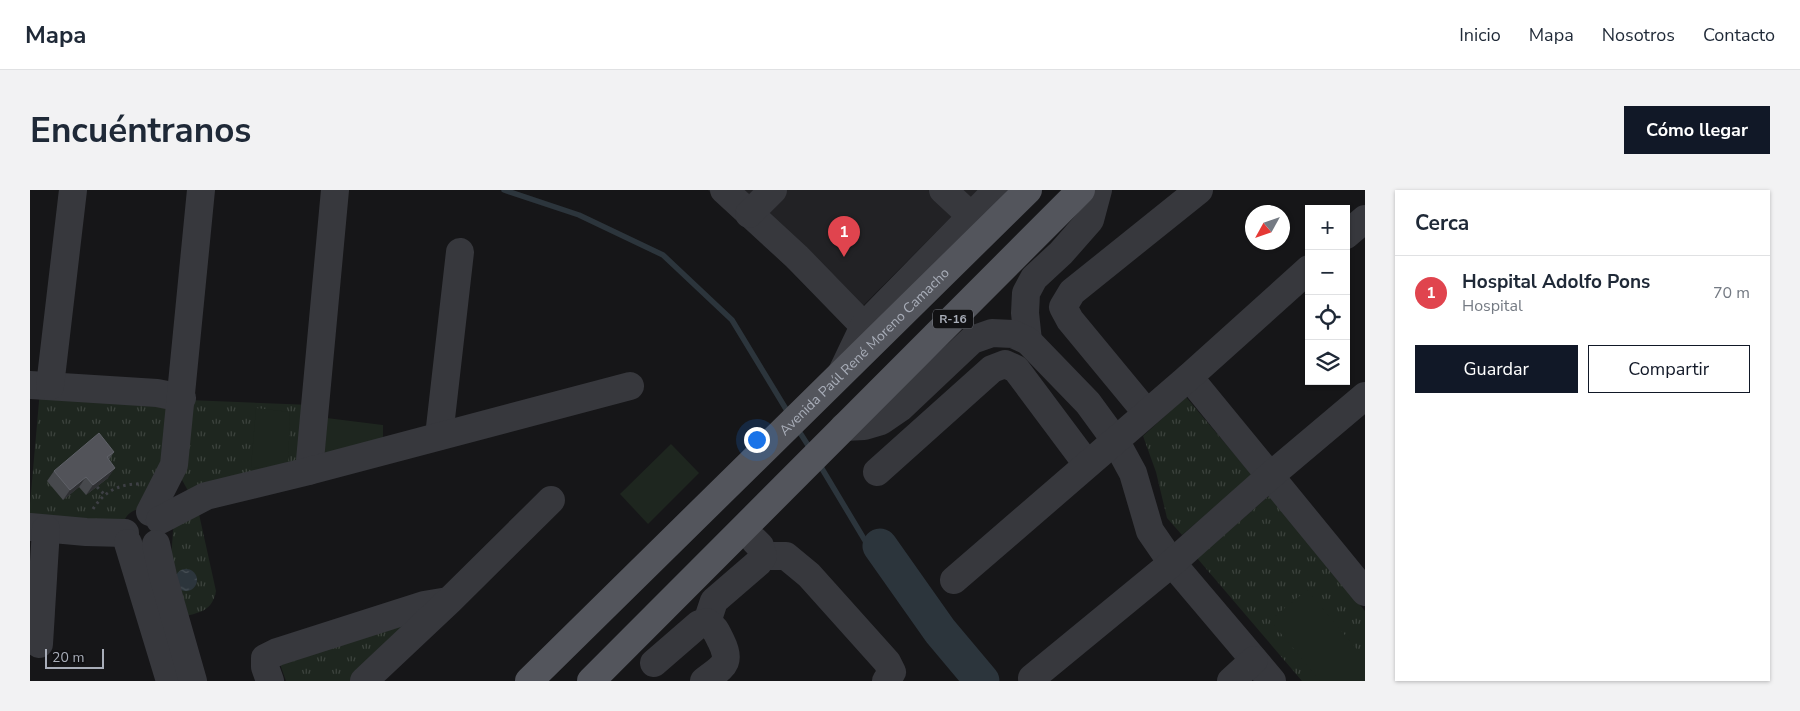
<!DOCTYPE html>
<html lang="es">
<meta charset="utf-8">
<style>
:root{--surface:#fff;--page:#f2f2f3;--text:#1f2937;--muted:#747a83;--line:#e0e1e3;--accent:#111827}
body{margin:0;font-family:"Nunito Sans",sans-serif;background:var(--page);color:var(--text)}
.controls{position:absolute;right:15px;top:15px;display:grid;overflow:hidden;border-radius:0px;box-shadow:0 1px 4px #0004}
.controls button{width:45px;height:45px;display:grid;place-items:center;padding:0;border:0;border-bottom:1px solid var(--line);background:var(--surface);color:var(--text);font:25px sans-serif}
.compass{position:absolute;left:1215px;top:15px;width:45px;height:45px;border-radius:50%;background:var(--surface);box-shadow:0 1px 4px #0004;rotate:230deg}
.scale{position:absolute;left:15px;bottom:12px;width:59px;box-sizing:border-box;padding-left:5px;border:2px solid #a8adb8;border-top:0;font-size:14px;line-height:18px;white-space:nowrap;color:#a8adb8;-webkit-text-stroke:4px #111113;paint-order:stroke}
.you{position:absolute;left:726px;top:249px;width:18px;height:18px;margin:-12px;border:4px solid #fff;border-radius:50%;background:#1a73e8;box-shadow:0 0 0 8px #1a73e833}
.badge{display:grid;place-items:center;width:32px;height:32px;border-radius:50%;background:var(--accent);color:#fff;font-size:16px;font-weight:700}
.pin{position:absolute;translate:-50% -41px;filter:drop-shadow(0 1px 2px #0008)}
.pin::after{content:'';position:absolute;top:26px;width:18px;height:15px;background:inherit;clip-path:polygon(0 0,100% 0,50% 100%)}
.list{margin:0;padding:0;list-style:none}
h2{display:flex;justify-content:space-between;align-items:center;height:65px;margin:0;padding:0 20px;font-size:21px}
h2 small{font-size:16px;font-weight:400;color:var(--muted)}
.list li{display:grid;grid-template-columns:32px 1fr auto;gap:15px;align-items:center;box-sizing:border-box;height:75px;padding:0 20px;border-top:1px solid var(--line)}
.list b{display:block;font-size:19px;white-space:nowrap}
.list p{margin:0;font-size:16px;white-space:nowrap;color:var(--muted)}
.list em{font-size:16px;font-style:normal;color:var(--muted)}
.actions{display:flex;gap:10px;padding:15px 20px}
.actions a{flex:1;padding:11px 0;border:1px solid var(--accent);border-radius:0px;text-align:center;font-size:18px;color:var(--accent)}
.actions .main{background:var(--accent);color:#fff}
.icon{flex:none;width:28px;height:28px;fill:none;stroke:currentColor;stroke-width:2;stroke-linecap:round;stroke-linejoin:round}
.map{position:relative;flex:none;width:1335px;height:491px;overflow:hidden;border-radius:0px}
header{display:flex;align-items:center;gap:30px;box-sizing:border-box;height:70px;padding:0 25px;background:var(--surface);border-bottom:1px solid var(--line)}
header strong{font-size:24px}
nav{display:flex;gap:28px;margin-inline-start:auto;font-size:18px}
.intro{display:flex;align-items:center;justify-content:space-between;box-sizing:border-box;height:120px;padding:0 30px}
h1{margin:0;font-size:35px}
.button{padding:12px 22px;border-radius:0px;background:var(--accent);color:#fff;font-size:18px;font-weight:700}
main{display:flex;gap:30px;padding:0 30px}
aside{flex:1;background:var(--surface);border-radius:0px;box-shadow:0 1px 4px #0004}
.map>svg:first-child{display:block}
</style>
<header>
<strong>Mapa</strong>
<nav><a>Inicio</a><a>Mapa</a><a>Nosotros</a><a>Contacto</a></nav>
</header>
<div class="intro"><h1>Encuéntranos</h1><a class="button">Cómo llegar</a></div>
<main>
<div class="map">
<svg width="1335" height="491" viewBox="0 0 1335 491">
<defs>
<pattern id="park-tufts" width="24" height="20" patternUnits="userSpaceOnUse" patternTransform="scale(1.25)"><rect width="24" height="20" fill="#1e261f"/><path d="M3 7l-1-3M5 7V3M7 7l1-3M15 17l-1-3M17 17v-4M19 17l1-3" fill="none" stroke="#3c433d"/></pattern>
<pattern id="water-ripples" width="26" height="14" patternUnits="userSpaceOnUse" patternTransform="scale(1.25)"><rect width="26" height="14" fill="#2c353c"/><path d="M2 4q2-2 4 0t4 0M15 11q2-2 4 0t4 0" fill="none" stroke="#485056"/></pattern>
</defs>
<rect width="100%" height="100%" fill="#161618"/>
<!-- built -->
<polygon fill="#222225" points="678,0 948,0 815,134"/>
<!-- park -->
<g fill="url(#park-tufts)">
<path d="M10,200L126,207L146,225L119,317C101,320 96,322 91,340L0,335V314Z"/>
<polygon points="1156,207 1222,285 1152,345 1137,328 1126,282 1113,246"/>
<polygon points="158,210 281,215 275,281 161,306 147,281"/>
<polygon points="1240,305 1335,421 1335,491 1272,491 1167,368"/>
<path d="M167,315L186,401C182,424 165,423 147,428L139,400L144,326Z"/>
<polygon points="388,429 321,491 256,491 250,474"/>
</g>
<!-- pitch -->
<g fill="#1e261f">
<polygon points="226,218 260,222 258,279 221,277"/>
<polygon points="297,228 353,235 353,254 294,269"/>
<polygon points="641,254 669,283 618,334 590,304"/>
<polygon points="1277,400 1335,469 1335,491 1290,491 1240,430"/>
</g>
<!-- water -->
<circle fill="url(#water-ripples)" cx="156" cy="390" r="11"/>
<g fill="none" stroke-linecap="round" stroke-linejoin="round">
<!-- stream -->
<g stroke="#2c353c" stroke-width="5.5">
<polyline points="474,0 549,25 633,65 702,130 759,224"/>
<polyline points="767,238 781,260"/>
<polyline points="788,272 867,404 937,491"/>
</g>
<!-- river -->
<polyline stroke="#2c353c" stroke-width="35" points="850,356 910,441 952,491"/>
<!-- path -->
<g stroke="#3d3f44" stroke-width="3" stroke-dasharray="2.5 4" stroke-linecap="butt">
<polyline points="67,297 74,304"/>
<path d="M63,319C74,302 88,294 109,294"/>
</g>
<!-- minor -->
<g stroke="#37383d" stroke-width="28">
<polyline points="694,0 767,67 834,136"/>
<polyline points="913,0 941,26"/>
<polyline points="719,24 743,0"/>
<polyline points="1316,45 1335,29"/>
<polyline points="998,151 995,123 996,103 1004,88 1031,63 1060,30 1068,0"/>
<polyline points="812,182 834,136 967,0"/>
<polyline points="1159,187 1335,402"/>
<polyline points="0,195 127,203 152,208"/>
<polyline points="20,196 43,0"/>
<polyline points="1116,222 1040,130 1033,117 1042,102 1169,0"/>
<polyline points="814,237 834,236 851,231 870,218 942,150 962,143 983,144 998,151 1058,213 1085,250 1103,283 1120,341 1142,373 1242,491"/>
<polyline points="409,246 430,62"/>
<polyline points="279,281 305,0"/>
<polyline points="847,282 962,179 975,174 986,179 1057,274"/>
<polyline points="120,322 144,275 171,0"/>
<polyline points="130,330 176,306 275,282 600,196"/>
<polyline points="0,337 56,342 95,343"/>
<polyline points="98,353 140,491"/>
<polyline points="126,354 133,386 163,491"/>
<polyline points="733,366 756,366 779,385 857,472 862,482 856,491"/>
<polyline points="924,390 1159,187 1279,79"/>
<polyline points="677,432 684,411 728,373 733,366 730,356 725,351"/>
<polyline points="9,454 16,339"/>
<path d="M624,473L669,434L677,432C685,437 687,443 691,451C703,475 691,477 674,491"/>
<polyline points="1002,488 1142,373 1240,286 1335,206"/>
<polyline points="240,491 235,477 235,468 247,462 394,415 418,411"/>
<polyline points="334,491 420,410 521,310"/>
<polyline points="1201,491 1224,470"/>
</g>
<!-- major -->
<g stroke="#53555c" stroke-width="28">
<path id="s1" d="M499,491L998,0"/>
<polyline points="561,491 1051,0"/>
</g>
</g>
<!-- wall -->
<polygon fill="#47494d" points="84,262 79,270 78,288 56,305 49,297 33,310 17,291 24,281"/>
<!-- shaded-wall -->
<g fill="#2f3033">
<polygon points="85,278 78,288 56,305 63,295"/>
<polygon points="56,287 49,297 33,310 40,300"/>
</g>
<!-- building -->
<polygon fill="#525359" stroke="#5f6168" points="69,243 84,262 77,267 85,278 63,295 56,287 40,300 24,281"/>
<g text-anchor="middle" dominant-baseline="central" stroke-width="4" stroke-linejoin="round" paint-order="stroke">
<!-- shield labels -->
<rect fill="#111113" stroke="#7b7e86" stroke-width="1" x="903" y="119.5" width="40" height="19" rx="4"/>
<g font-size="12" font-weight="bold" fill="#a8adb8">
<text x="923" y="129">R-16</text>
</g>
<!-- street labels -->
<g font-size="14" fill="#a8adb8" stroke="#111113">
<text stroke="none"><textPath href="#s1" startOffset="470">Avenida Paúl René Moreno Camacho</textPath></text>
</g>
</g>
</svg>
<div class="controls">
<button>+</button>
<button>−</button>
<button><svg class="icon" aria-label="locate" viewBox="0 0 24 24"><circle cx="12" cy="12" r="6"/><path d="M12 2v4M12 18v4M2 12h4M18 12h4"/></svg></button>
<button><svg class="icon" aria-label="layers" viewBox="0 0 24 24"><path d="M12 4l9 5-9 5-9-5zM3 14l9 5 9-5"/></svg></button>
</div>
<svg class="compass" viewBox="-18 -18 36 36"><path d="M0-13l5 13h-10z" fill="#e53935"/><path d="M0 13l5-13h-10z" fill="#747a83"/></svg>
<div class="scale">20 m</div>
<div class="you"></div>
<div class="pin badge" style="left:814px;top:67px;background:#e0444e">1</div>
</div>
<aside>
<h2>Cerca<small></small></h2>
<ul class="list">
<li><span class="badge" style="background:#e0444e">1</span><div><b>Hospital Adolfo Pons</b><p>Hospital</p></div><em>70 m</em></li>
</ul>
<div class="actions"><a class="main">Guardar</a><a>Compartir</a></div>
</aside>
</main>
